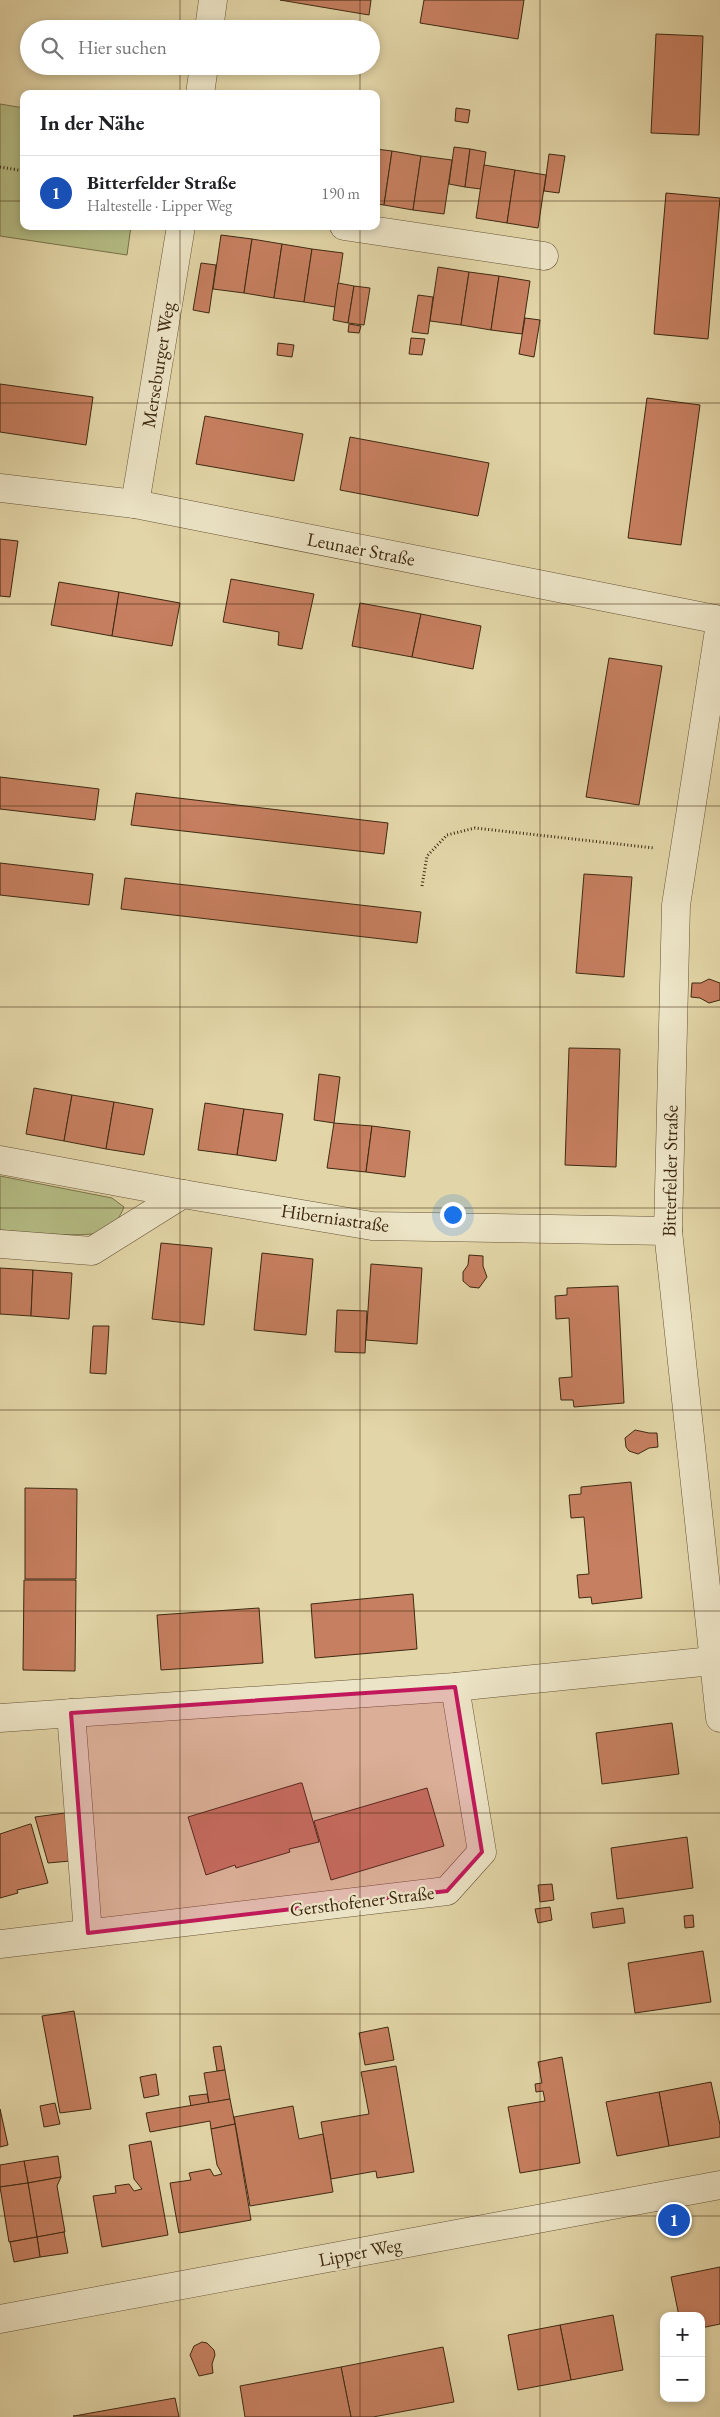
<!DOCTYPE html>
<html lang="de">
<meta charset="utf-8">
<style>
:root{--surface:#fff;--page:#f2f2f2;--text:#202124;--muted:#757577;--line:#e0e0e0;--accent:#8f2418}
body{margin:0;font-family:"EB Garamond",serif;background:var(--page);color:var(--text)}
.controls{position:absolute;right:15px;bottom:15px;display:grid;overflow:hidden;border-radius:10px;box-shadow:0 2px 8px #0003}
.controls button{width:45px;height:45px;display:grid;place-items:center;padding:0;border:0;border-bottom:1px solid var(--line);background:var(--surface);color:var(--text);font:25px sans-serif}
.you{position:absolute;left:452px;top:1214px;width:18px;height:18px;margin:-12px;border:4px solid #fff;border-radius:50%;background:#1a73e8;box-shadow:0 0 0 8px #1a73e833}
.badge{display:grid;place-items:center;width:32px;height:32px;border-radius:50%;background:var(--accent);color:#fff;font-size:16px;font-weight:700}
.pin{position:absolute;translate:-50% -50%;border:2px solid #fff;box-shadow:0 1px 5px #0006}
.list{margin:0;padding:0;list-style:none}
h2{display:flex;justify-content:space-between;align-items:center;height:65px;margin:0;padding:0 20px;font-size:21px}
h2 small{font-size:16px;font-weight:400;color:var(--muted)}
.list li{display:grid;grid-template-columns:32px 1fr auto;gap:15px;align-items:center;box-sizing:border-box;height:75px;padding:0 20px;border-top:1px solid var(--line)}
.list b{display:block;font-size:19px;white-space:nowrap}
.list p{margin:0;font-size:16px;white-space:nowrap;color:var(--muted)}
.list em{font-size:16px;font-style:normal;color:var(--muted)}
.icon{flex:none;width:28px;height:28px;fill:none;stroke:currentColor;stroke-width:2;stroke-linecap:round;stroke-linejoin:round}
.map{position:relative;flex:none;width:720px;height:2417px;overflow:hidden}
.search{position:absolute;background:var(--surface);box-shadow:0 2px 8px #0003;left:20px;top:20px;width:360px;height:55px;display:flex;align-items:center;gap:12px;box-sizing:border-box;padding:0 18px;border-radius:28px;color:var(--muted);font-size:19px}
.panel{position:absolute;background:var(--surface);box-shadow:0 2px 8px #0003;left:20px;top:90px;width:360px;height:140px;border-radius:10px}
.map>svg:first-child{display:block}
</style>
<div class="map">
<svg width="720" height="2417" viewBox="0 0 720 2417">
<rect width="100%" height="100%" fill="#e2d5a7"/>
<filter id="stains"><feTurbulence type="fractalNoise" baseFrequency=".004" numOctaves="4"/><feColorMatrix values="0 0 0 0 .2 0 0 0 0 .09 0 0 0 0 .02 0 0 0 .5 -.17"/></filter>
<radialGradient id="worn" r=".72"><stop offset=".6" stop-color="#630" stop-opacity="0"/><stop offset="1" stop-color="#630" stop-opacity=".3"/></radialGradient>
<!-- green -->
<g fill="#b5bd85" stroke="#7a734a">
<polygon points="0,104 24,108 24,226 131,226 127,255 0,236"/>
<path d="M0,1176L112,1198L124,1207C120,1217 114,1226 105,1231C89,1239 21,1232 0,1230Z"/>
</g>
<!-- building -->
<g fill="#c67f60" stroke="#3e2910">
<polygon points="280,0 371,0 369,15"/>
<polygon points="424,0 524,0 518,39 420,23"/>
<polygon points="656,34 703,36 699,135 651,133"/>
<polygon points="456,108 470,110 468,123 455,121"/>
<polygon points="454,147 470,149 465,187 449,184"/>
<polygon points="376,149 392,151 384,205 376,204"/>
<polygon points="470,149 486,152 481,189 465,187"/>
<polygon points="392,151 421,156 413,210 384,205"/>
<polygon points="549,154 565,156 559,193 544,191"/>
<polygon points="421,156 452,160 444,214 413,210"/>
<polygon points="484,165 515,170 507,223 476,218"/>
<polygon points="515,170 546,175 538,228 507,223"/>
<polygon points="666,193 720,198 708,339 654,334"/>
<polygon points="221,235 252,239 244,293 213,289"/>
<polygon points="252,239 282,244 274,298 244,293"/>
<polygon points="282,244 312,249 304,302 274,298"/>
<polygon points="312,249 343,253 335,307 304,302"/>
<polygon points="201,263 216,265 209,313 193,310"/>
<polygon points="438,267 469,272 461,325 430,321"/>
<polygon points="469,272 499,276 491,330 461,325"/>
<polygon points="499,276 530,281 522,334 491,330"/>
<polygon points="338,283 354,286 348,323 333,320"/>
<polygon points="354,286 370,288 364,325 348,323"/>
<polygon points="418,295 433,297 428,334 412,332"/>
<polygon points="525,318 540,320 534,357 519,354"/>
<polygon points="349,324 361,326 359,333 348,332"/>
<polygon points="411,338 425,339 422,355 409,354"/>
<polygon points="278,343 294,345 292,357 277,355"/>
<polygon points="0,384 93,397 86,445 0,432"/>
<polygon points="647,398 700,405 681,545 628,538"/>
<polygon points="205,416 303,434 294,481 196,464"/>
<polygon points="350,437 489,463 478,516 340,490"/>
<polygon points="0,539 18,541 10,597 0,596"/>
<polygon points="231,579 314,594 302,649 278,645 279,632 223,622"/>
<polygon points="59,582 119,592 112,636 51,625"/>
<polygon points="119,592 180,603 172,646 112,636"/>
<polygon points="360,603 421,614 412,657 352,646"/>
<polygon points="421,614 481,626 473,669 412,657"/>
<polygon points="609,658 662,666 639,805 586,797"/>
<polygon points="0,777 99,789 95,820 0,809"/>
<polygon points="136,793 388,823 384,854 131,825"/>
<polygon points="0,863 93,874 89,905 0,895"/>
<polygon points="584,874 632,877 624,977 576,973"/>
<polygon points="125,878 421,912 417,943 121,909"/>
<polygon points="709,979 720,983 720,1000 709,1003 700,998 691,997 692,983 701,983"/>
<polygon points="569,1048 620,1049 616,1167 565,1165"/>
<polygon points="319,1074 340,1077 334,1123 314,1120"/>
<polygon points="34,1088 72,1095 64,1141 26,1134"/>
<polygon points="72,1095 114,1102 106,1149 64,1141"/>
<polygon points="114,1102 153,1109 144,1155 106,1149"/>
<polygon points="205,1103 244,1109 237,1155 198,1150"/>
<polygon points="244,1109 283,1114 276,1161 237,1155"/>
<polygon points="334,1123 372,1126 366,1172 327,1168"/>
<polygon points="372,1126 410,1131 405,1177 366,1172"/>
<polygon points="161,1243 212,1248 204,1325 152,1319"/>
<polygon points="262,1253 313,1259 306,1335 254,1330"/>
<polygon points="469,1255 483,1256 483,1266 487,1277 479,1288 470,1287 463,1281 463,1272 468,1265"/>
<polygon points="371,1264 422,1268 417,1344 366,1340"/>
<polygon points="0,1268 33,1270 31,1316 0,1314"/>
<polygon points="33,1270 72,1273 69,1319 31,1316"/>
<polygon points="618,1286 624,1403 574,1407 573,1400 561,1400 559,1378 572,1377 569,1318 556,1319 555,1296 567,1295 567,1288"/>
<polygon points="337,1310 367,1311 365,1353 335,1352"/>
<polygon points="93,1326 109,1326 106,1374 90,1373"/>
<polygon points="635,1430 649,1433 657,1433 658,1447 649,1448 638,1454 629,1451 626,1447 625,1438"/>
<polygon points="631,1482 642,1598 592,1604 591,1597 579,1598 577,1575 589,1574 584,1517 571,1518 569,1495 581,1494 581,1487"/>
<polygon points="25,1488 77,1489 76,1579 25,1579"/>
<polygon points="24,1580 76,1580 75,1671 23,1670"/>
<polygon points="413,1594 417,1649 315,1658 311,1604"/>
<polygon points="259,1608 263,1663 161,1670 157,1615"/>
<polygon points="672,1723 679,1774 602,1784 596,1733"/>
<polygon points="300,1783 302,1783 319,1842 289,1849 290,1852 236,1868 235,1865 206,1875 188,1817"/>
<polygon points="427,1788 444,1846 331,1880 314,1821"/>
<polygon points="65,1813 70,1861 48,1863 35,1817"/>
<polygon points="30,1824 31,1824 48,1883 17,1890 18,1893 0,1898 0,1834"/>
<polygon points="687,1837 693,1888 617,1899 611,1848"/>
<polygon points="552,1884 554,1900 540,1902 538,1885"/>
<polygon points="550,1907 552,1920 538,1923 535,1909"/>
<polygon points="623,1908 625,1923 593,1928 591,1913"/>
<polygon points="693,1915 694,1927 685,1928 684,1916"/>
<polygon points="703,1951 711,2002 635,2013 628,1963"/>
<polygon points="74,2011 91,2109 60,2113 42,2016"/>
<polygon points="388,2027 394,2060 365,2065 359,2033"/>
<polygon points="221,2046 225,2070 217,2071 213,2047"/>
<polygon points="562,2057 580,2163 520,2173 508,2107 545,2101 543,2091 536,2092 535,2084 542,2083 538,2062"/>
<polygon points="396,2066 414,2172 377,2178 376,2171 331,2179 321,2122 369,2114 361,2072"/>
<polygon points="225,2070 230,2099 209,2103 204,2073"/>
<polygon points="156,2074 159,2095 144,2098 140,2077"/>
<polygon points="711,2082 720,2125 720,2137 669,2146 659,2092"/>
<polygon points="659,2092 669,2146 617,2156 606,2102"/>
<polygon points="207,2094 209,2103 191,2106 189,2096"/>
<polygon points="230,2099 235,2124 211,2129 210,2121 150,2132 146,2113"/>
<polygon points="55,2103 60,2124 44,2127 40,2106"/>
<polygon points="293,2106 299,2139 323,2134 333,2192 250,2206 234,2117"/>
<polygon points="0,2109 8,2145 0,2147"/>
<polygon points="235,2124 251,2220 179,2233 170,2183 191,2180 189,2173 210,2169 214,2176 222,2174 217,2165 211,2129"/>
<polygon points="151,2141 168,2235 102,2247 93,2196 116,2193 115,2186 129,2184 134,2191 142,2189 134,2179 129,2145"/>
<polygon points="58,2156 61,2177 28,2183 24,2161"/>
<polygon points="24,2161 28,2183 0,2187 0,2165"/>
<polygon points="61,2177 57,2186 65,2232 37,2237 28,2183"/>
<polygon points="28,2183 37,2237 9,2242 0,2187"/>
<polygon points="64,2232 68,2253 40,2257 37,2237"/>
<polygon points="37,2237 40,2257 14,2262 10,2242"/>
<polygon points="720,2267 720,2324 701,2328 701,2316 679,2316 671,2277"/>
<polygon points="613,2315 623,2370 571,2380 560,2325"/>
<polygon points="560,2325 571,2380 518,2390 508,2335"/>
<polygon points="202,2342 207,2343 214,2350 215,2355 212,2364 213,2373 199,2376 190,2355 194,2346"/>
<polygon points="443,2347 454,2402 373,2417 351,2417 341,2367"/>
<polygon points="341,2367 351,2417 245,2417 240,2386"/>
<polygon points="175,2398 179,2417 73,2416 74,2416"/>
</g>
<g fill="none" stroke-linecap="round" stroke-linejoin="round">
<!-- minor casing -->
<g stroke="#675436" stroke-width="29">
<g id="minor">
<polyline points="209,29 213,0"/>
<polyline points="200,94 204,66"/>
<polyline points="344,226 544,256"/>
<polyline points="0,488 135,504 720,620"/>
<polyline points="135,504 181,226"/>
<polyline points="720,624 676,905 668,1231 720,1718"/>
<polyline points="0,1160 183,1194 372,1226 668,1231"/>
<polyline points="0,1244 92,1251 183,1194"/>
<polyline points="71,1713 88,1933"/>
<polyline points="0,1718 455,1687 712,1661"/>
<polyline points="0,1944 447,1891 482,1852 455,1687"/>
<polyline points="0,2319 720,2185"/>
</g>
</g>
<!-- path -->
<g stroke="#3e2910" stroke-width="3" stroke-dasharray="1 2.5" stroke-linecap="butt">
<polyline points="0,167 24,171"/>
<polyline points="422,886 427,856 447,835 475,828 654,848"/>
</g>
<!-- minor -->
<use href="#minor" stroke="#ece4c6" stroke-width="28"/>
</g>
<!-- marked area -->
<path fill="#c2185b" fill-opacity="0.2" stroke="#c2185b" stroke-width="4" stroke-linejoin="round" d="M455,1687L482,1852L447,1891L88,1933L71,1713Z"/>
<!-- grid -->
<path fill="none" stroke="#3e2910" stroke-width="1" stroke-opacity="0.55" d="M180,0V29M360,0V29M540,0V2417M180,66V94M360,66V94M0,201H24M376,201H720M180,226V2417M360,226V2417M0,403H720M0,604H720M0,806H720M0,1007H720M0,1208H720M0,1410H720M0,1611H720M0,1813H720M0,2014H720M0,2216H720"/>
<g text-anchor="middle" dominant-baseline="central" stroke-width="4.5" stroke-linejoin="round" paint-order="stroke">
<!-- street labels -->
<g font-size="19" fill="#3e2910" stroke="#ece4c6">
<text transform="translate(158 365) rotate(-81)">Merseburger Weg</text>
<text transform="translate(361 549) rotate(11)">Leunaer Straße</text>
<text transform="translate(670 1171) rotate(-89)">Bitterfelder Straße</text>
<text transform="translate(335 1218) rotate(8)">Hiberniastraße</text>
<text transform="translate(362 1901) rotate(-7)">Gersthofener Straße</text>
<text transform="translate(360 2252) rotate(-11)">Lipper Weg</text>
</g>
</g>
<rect width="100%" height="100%" filter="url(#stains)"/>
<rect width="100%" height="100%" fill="url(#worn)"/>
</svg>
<div class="controls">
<button>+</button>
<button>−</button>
</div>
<div class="you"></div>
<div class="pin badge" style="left:674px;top:2220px;background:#1a4fb4">1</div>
<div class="search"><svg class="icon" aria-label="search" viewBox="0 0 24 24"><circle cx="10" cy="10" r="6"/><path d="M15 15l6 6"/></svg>Hier suchen</div>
<section class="panel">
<h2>In der Nähe<small></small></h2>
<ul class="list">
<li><span class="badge" style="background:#1a4fb4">1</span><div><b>Bitterfelder Straße</b><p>Haltestelle · Lipper Weg</p></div><em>190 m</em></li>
</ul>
</section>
</div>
